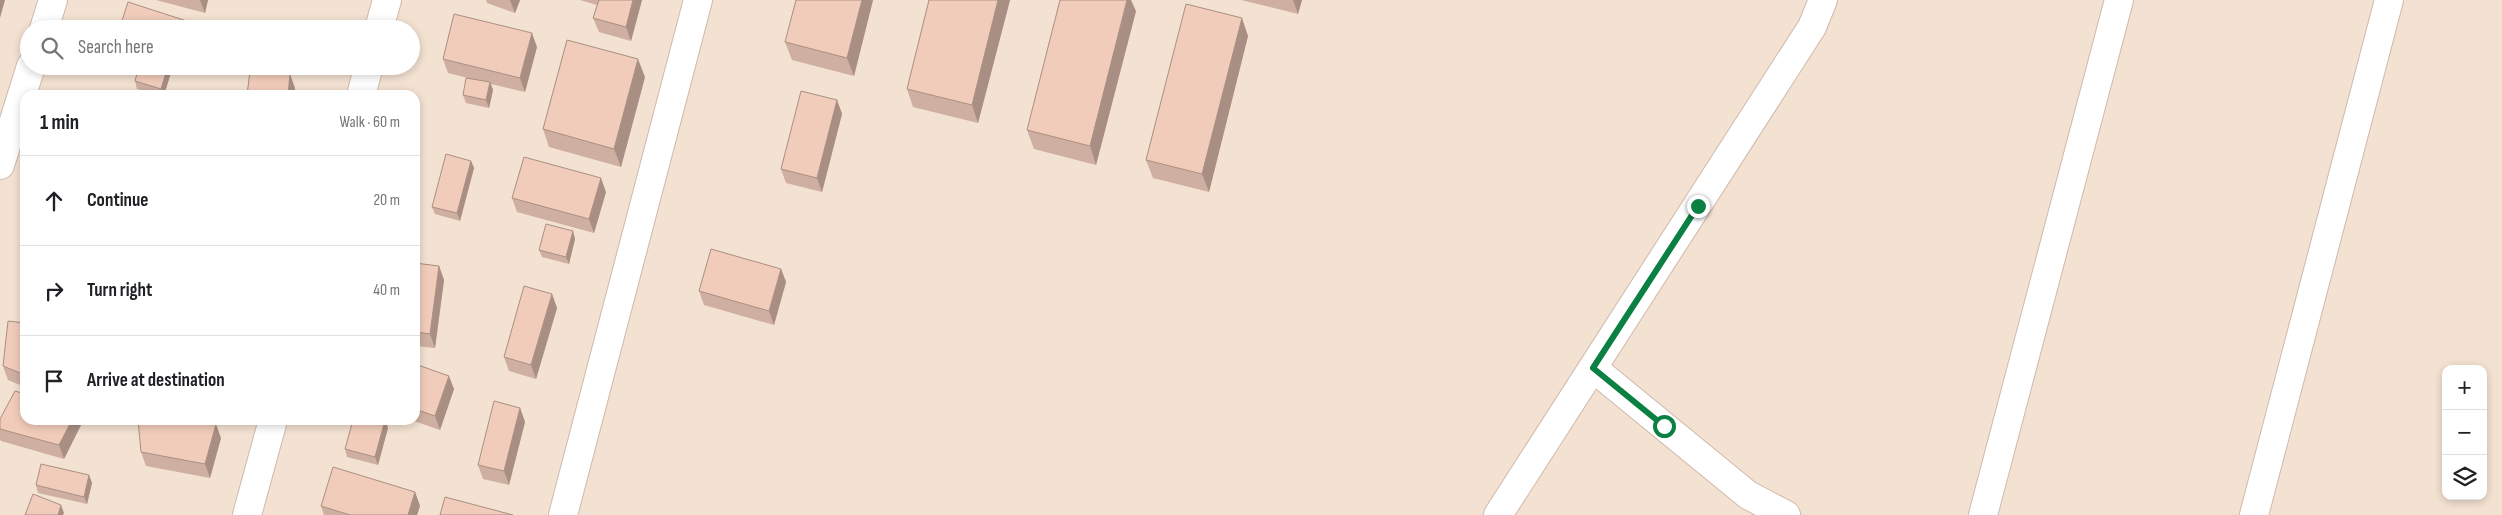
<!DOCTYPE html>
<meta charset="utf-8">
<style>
:root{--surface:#fff;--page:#f6f6f6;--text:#202124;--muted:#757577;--line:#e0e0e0}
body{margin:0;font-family:"Sofia Sans Condensed",sans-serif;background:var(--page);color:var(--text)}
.controls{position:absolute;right:15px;bottom:15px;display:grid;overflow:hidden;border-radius:10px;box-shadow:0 2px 8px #0003}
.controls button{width:45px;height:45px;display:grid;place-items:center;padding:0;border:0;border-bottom:1px solid var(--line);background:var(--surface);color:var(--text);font:25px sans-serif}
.stop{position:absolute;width:15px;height:15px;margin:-11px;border:4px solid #0b8043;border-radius:50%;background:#fff}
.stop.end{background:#0b8043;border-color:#fff;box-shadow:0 1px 5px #0008}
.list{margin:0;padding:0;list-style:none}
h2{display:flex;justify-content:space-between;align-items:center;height:65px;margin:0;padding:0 20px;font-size:21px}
h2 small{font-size:16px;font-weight:400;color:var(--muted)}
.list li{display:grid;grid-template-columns:32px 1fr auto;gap:15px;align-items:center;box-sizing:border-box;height:90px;padding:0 20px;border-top:1px solid var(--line)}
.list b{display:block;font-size:19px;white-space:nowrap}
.list em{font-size:16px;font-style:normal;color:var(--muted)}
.icon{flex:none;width:28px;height:28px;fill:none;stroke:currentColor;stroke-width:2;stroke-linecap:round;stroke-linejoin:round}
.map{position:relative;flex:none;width:2502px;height:515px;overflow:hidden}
.search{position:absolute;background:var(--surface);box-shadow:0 2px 8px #0003;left:20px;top:20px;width:400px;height:55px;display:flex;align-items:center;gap:12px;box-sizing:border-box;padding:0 18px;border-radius:28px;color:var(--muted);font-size:19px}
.panel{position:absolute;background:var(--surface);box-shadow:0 2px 8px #0003;left:20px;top:90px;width:400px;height:335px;border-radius:15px}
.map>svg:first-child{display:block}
</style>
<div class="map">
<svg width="2502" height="515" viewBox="0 0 2502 515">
<rect width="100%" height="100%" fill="#fcf0e3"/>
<!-- residential -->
<path fill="#f3e1d1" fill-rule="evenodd" d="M0,0H2502V515H0ZM29,29H411V66H29ZM25,95H415V420H25ZM2446,369H2483V496H2446Z"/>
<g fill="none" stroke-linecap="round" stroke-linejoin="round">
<!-- minor casing -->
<g stroke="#cfb9ad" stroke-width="30">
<g id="minor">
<polyline points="44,29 53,0"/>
<polyline points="379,29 387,0"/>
<polyline points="361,95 369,66"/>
<polyline points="0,165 31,66"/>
<polyline points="1593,368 1748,495 1786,515"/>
<polyline points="247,515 273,420"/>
<polyline points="563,515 698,0"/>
<polyline points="1983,515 2119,0"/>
<polyline points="2254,515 2389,0"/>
</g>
</g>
<!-- tertiary casing -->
<g stroke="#cfb9ad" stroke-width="30">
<polyline id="tertiary" points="1498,515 1812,27 1823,0"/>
</g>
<!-- minor -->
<use href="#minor" stroke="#fff" stroke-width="28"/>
<!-- tertiary -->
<use href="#tertiary" stroke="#fff" stroke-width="28"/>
</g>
<!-- wall -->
<g fill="#cfafa1">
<polygon points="156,0 208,0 205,13"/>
<polygon points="486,0 520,0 515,13 487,3"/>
<polygon points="580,0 642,0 631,41 599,32 593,18 597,5"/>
<polygon points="873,0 854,76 792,60 785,42"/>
<polygon points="929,0 1010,0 978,123 913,107 907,89"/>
<polygon points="1241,0 1302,0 1298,14"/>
<polygon points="1136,11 1096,165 1034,149 1027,130"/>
<polygon points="121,24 196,24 197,29 123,29"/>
<polygon points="1248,36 1209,192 1153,178 1146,160"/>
<polygon points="537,47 525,92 491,84 493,90 489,108 466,103 463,95 468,78 448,73 443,59"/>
<polygon points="139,66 173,66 164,95 159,95 137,89 135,81"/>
<polygon points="240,66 287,66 286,74 295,88 294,95 247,95 250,72 242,71"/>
<polygon points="645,77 621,167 549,147 543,129"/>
<polygon points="837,100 842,114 822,192 786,183 781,169"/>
<polygon points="471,161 474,168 460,221 435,214 432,207"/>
<polygon points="606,192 594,233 517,212 512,198"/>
<polygon points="573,231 575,239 569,264 542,257 539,250"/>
<polygon points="415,263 439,266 444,280 435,348 415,346"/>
<polygon points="781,269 786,282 774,325 704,305 699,291"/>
<polygon points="552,294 557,308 536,379 509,371 504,357"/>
<polygon points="25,323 25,387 8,380 3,366"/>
<polygon points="415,364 454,389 440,430 411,420 415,420"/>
<polygon points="520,408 525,422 509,485 483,479 478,465"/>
<polygon points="0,419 82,420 83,421 64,459 1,441 0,439"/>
<polygon points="388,428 378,465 347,457 345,449"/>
<polygon points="221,438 210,478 146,466 141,452"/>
<polygon points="89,475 92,483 87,504 38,493 36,485"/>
<polygon points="415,492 420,506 417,515 324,515 321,506"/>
</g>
<!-- shaded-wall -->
<g fill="#a98f83">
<polygon points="0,0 5,0 0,18"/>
<polygon points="200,0 208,0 205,13"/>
<polygon points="510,0 520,0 515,13"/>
<polygon points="633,0 642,0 631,41 626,27"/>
<polygon points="862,0 873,0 854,76 847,58"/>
<polygon points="998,0 1010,0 978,123 972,105"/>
<polygon points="1127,0 1131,0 1136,11 1096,165 1090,146"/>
<polygon points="1293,0 1302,0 1298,14"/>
<polygon points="1242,18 1248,36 1209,192 1202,174"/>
<polygon points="532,33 537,47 525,92 520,78"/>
<polygon points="638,59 645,77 621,167 614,149"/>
<polygon points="168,66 173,66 164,95 163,95 161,89"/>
<polygon points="283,66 287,66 286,75 283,68"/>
<polygon points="290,74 295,88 294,95 288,95"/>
<polygon points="490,82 493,90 489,108 486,100"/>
<polygon points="837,100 842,114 822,192 817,178"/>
<polygon points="471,161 474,168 460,221 457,213"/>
<polygon points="601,178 606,192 594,233 589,219"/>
<polygon points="573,231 575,239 569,264 566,257"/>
<polygon points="439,266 444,280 435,348 430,334"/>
<polygon points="781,269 786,282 774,325 769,311"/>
<polygon points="552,294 557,308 536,379 531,365"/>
<polygon points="449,376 454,389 440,430 435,416"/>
<polygon points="520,408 525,422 509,485 504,471"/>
<polygon points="72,420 82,420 83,421 64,459 59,445"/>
<polygon points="385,420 388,428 378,465 375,457"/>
<polygon points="216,424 221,438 210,478 205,464"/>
<polygon points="89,475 92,483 87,504 84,497"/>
<polygon points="415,492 420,506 417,515 408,515"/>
<polygon points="61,505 64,513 63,515 58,515"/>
</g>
<!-- building -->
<g fill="#f1ccbb" stroke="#a98f83">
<polygon points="599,0 633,0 626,27 593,18"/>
<polygon points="796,0 862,0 847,58 785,42"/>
<polygon points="929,0 998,0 972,105 907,89"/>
<polygon points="1060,0 1127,0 1090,146 1027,130"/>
<polygon points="128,2 196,24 194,29 136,29 121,24"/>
<polygon points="1186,4 1242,18 1202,174 1146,160"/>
<polygon points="454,14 532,33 520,78 443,59"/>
<polygon points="567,40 638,59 614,149 543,129"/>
<polygon points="139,66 168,66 161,89 135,81"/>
<polygon points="270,66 283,66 283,68"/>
<polygon points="250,71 290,74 288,95 247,95"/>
<polygon points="466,78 490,82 486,100 463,95"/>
<polygon points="801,91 837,100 817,178 781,169"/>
<polygon points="446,154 471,161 457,213 432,207"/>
<polygon points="524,157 601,178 589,219 512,198"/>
<polygon points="546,224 573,231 566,257 539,250"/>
<polygon points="711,249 781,269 769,311 699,291"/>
<polygon points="415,263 439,266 430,334 415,332"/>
<polygon points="524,286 552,294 531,365 504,357"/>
<polygon points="8,321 25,323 25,375 3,366"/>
<polygon points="415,364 449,376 435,416 415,409"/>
<polygon points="15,391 25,394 25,420 72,420 59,445 0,429 0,419"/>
<polygon points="494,401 520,408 504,471 478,465"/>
<polygon points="138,420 193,420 216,424 205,464 141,452"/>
<polygon points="353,420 385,420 375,457 345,449"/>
<polygon points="41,464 89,475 84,497 36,485"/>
<polygon points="333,467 415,492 408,515 350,515 321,506"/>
<polygon points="33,494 61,505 58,515 25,515"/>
<polygon points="445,497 513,515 440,515"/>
</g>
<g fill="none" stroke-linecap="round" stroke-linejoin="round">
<!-- route -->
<polyline stroke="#0b8043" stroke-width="6" points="1664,426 1593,368 1698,206"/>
</g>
</svg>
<div class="controls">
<button>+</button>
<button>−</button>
<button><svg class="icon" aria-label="layers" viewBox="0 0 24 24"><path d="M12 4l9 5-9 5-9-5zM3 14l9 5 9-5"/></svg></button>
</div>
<div class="stop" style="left:1664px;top:426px"></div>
<div class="stop end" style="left:1698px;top:206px"></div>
<div class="search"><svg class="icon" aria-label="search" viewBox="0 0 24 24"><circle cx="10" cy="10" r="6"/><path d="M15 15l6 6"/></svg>Search here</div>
<section class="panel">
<h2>1 min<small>Walk · 60 m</small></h2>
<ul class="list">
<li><svg class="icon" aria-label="ahead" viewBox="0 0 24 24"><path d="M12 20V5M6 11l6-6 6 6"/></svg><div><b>Continue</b></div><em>20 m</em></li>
<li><svg class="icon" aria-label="right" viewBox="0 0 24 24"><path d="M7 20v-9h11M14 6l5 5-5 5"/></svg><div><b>Turn right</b></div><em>40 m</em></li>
<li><svg class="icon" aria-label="arrive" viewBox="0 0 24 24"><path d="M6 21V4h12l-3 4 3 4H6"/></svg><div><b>Arrive at destination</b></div></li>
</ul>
</section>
</div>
